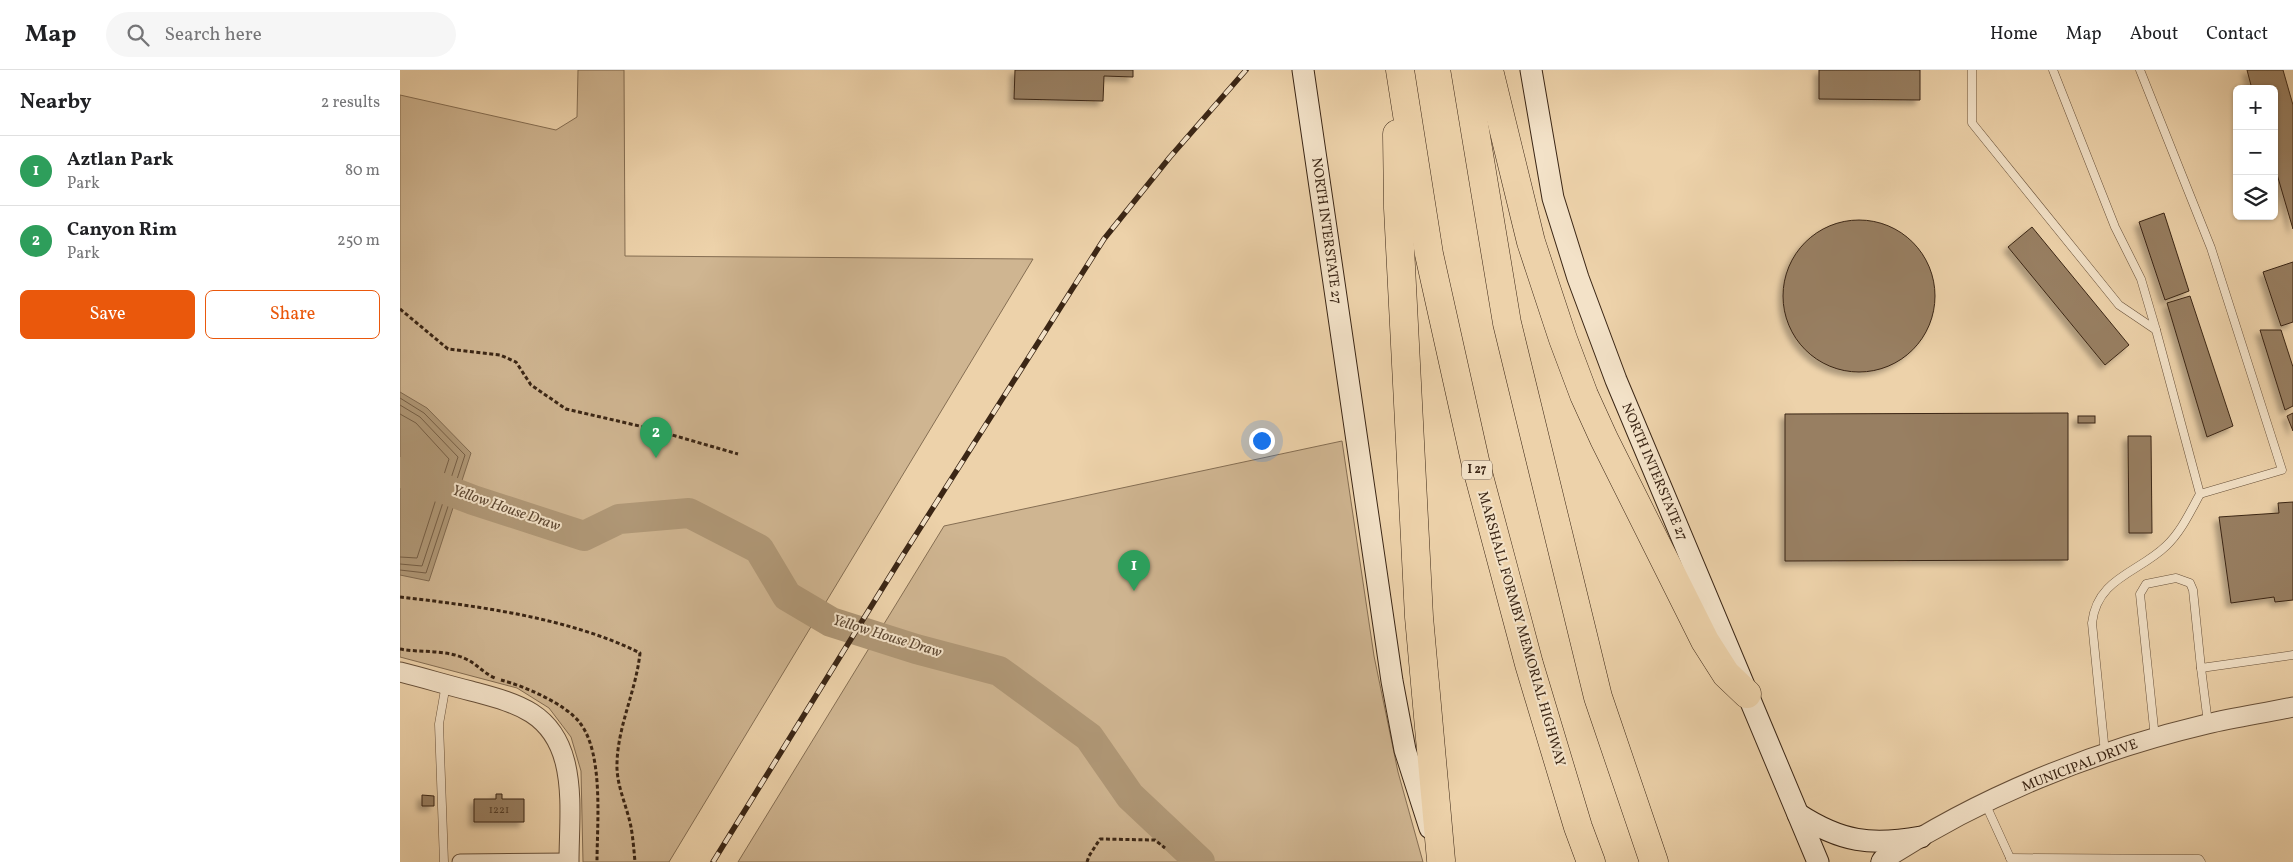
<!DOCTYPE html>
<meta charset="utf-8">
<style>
:root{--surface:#fff;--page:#f6f6f6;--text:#202124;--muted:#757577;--line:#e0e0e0;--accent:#ea580c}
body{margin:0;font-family:Vollkorn,serif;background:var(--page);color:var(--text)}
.controls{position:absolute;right:15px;top:15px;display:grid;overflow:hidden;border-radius:8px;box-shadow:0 1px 4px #0004}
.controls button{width:45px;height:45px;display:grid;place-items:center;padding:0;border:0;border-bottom:1px solid var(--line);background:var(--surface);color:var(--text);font:25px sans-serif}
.you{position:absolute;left:861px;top:370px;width:18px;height:18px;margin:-12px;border:4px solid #fff;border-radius:50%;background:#1a73e8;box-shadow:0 0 0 8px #1a73e833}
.badge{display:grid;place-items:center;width:32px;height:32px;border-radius:50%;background:var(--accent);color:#fff;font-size:16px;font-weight:700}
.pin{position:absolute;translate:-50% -41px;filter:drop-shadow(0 1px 2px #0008)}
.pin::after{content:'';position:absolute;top:26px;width:18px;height:15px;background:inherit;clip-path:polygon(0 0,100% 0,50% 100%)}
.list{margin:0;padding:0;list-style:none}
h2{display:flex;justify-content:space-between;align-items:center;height:65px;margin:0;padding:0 20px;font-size:21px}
h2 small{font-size:16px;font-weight:400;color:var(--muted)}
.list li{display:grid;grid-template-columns:32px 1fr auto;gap:15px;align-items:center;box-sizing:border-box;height:70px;padding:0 20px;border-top:1px solid var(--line)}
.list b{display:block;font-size:19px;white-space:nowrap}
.list p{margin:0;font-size:16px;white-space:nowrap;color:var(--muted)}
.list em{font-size:16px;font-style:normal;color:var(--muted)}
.actions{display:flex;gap:10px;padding:15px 20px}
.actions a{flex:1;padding:11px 0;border:1px solid var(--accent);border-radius:8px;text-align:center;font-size:18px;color:var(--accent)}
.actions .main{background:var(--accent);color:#fff}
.icon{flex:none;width:28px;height:28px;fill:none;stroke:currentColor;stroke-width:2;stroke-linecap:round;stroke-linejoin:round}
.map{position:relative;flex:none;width:1893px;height:792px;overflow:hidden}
header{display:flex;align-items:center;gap:30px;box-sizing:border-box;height:70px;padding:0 25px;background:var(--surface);border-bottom:1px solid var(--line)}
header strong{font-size:24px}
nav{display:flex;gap:28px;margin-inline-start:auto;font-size:18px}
.search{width:350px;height:45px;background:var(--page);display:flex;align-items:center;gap:12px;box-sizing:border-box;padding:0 18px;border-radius:28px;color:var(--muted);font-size:19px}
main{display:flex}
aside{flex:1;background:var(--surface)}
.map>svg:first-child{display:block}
</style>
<header>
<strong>Map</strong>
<div class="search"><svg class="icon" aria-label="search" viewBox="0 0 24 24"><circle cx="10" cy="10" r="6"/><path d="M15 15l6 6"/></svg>Search here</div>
<nav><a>Home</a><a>Map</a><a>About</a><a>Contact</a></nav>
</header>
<main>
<aside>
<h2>Nearby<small>2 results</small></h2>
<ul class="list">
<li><span class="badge" style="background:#2e9e5b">1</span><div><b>Aztlan Park</b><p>Park</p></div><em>80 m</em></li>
<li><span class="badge" style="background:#2e9e5b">2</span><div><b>Canyon Rim</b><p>Park</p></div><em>250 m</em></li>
</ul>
<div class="actions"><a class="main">Save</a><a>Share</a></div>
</aside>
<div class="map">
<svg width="1893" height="792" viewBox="0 0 1893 792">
<defs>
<filter id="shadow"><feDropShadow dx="-4.5" dy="4.5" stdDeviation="2.5" flood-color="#0004"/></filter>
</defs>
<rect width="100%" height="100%" fill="#edd2aa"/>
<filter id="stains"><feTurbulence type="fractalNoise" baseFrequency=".004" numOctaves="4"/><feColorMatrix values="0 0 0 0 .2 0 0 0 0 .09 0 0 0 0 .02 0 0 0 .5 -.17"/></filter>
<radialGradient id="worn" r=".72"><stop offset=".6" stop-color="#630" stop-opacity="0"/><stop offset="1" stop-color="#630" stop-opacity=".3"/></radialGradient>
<!-- green -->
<g fill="#cfb591" stroke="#856e53">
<polygon points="178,0 224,0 225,186 633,189 269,792 183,792 181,701 171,667 149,638 117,618 0,587 0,25 156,60 177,47"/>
<polygon points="942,371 974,586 998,702 1023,792 338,792 544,456"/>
</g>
<!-- water -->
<polygon fill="#b09877" stroke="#816a50" points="0,322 27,338 71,383 29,511 0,505"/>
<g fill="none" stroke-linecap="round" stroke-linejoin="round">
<!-- shore -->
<g stroke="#765f46" stroke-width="1">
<polyline points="0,328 24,343 65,385 26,503 0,500"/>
<polyline points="0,335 20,347 58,387 22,496 0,494"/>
<polyline points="0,344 16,353 49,389 17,488 0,487"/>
</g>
<!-- river -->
<polyline stroke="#b09877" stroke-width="30" points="0,402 73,430 184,466 219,449 289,443 359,479 387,526 431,552 516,579 599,601 689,667 730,726 800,792"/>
</g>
<!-- building -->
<g fill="#987f62" stroke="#3b2615" filter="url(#shadow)">
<polygon points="615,0 733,0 733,7 704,6 703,31 614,29"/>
<polygon points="1419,0 1520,0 1520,30 1419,29"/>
<polygon points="1847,0 1883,0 1893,35 1893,159 1874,94 1874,19 1852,19"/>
<polygon points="1764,143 1789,221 1765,230 1739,152"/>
<circle cx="1459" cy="226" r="76"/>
<polygon points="1632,157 1729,275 1705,295 1608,177"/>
<polygon points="1893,192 1893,252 1881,256 1863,202"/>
<polygon points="1790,226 1833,356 1807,367 1767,233"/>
<polygon points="1860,260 1881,260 1893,297 1893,336 1885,340"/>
<polygon points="1668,343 1668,490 1385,491 1385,344"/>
<polygon points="1893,343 1893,361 1887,346"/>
<rect x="1678" y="346" width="17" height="7"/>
<polygon points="1728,366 1751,366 1752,463 1729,463"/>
<polygon points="1893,432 1893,530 1875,532 1874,527 1831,533 1819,447 1879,443 1878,433"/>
<polygon points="96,724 102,724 102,729 124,729 124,752 74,752 74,729 96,729"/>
<polygon points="22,725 34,726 34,736 22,736"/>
</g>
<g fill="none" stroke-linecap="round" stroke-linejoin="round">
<!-- service casing -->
<g stroke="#68513a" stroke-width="9">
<g id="service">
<path d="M1572,0V53L1719,235L1756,260L1800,424C1790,442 1781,462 1766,476C1738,503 1697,508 1692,553L1705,683"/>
<polyline points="1653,0 1715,157 1741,209 1756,260"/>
<polyline points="1740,0 1811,178 1882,400 1800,424"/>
<polyline points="1801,598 1808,653"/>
<polyline points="1755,668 1740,524 1746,514 1776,508 1790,513 1793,520 1801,598 1893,585"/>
<polyline points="1585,733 1612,792"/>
<polyline points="1610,788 1799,789 1801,792"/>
<polyline points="44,792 39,654 46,614"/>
</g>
</g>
<!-- minor casing -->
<g stroke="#68513a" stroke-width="17">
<polyline id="minor" points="60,792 169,791"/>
</g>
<!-- tertiary casing -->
<g stroke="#68513a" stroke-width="21">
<g id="tertiary">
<path d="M0,602C24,608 47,615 71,621C115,633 152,641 165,692C173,724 169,760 169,792"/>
<path d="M1481,792C1579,727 1693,681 1807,654C1836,647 1865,643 1893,637"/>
</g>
</g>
<!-- secondary casing -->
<g stroke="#3b2615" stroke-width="23">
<g id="secondary">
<polyline points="903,0 992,611 1005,680 1030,758"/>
<polyline points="1131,0 1153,128 1178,208 1216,310 1418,792"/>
<path d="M1398,744C1441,772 1471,776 1521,767"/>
<polyline points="1482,792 1483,790"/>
</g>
</g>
<!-- motorway casing -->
<g stroke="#3b2615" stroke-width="29">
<g id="motorway">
<polyline points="1000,0 1029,184 1076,395 1129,594 1178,757 1191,792"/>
<polyline points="1065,0 1107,253 1198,627 1254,792"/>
<polyline points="1089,0 1131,172 1163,269 1184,325 1204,369 1305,571 1326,604 1347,624"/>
<polyline points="997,64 998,138 1019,547 1041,790"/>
</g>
</g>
<!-- path -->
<g stroke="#3b2615" stroke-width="3" stroke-dasharray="4 2.5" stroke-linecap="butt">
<polyline points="0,239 48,279 100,285 116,292 131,315 166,339 248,358 338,384"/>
<path d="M0,527C78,536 170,548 240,583C236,621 218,655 217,693C216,715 227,736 231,757C233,768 234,781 235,792"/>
<path d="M0,579C21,583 45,579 66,589C77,594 83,603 95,608"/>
<path d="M101,610C124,616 166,634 180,653C204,684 197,754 197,792"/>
<polyline points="687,792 689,786 700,769 755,770 765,778"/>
</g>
<!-- service -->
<use href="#service" stroke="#f3e2c8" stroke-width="8"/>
<!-- minor -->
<use href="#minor" stroke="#f3e2c8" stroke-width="15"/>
<!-- tertiary -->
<use href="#tertiary" stroke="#f3e2c8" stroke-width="19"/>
<!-- secondary -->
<use href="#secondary" stroke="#f3e2c8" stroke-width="21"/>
<!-- motorway -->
<use href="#motorway" stroke="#edd2aa" stroke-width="28"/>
<!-- rail casing -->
<g stroke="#3b2615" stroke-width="5.5">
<polyline id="rail" points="313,792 503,485 704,169 770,87 846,0"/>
</g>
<!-- rail -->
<use href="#rail" stroke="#f3e2c8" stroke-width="4" stroke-dasharray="11" stroke-linecap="butt"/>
</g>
<g text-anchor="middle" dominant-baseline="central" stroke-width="4" stroke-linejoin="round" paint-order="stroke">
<!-- number labels -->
<g font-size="11" fill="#523c28">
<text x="99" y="740">1221</text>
</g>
<!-- shield labels -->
<rect fill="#f3e2c8" stroke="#725e4b" stroke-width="1" x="1062" y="390.5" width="30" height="19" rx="4"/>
<g font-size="12" font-weight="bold" fill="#3b2615">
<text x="1077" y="400">I 27</text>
</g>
<!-- street labels -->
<g font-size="14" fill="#3b2615" stroke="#f3e2c8">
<text transform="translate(926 161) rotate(82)">NORTH INTERSTATE 27</text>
<text transform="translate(1254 402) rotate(67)">NORTH INTERSTATE 27</text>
<text transform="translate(1121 559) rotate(74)">MARSHALL FORMBY MEMORIAL HIGHWAY</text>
<text transform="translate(1680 696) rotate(-21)">MUNICIPAL DRIVE</text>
</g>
<!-- water labels -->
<g font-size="15" font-style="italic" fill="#5e4832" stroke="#f3e2c8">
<text transform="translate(106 439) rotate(19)">Yellow House Draw</text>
<text transform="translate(487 567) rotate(17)">Yellow House Draw</text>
</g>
</g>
<rect width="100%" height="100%" filter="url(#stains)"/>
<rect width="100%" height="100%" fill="url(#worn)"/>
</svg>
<div class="controls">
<button>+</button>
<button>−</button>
<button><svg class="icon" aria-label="layers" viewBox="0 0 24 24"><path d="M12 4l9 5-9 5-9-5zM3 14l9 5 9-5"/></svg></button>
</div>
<div class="you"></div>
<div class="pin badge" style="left:734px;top:521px;background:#2e9e5b">1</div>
<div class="pin badge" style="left:256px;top:388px;background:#2e9e5b">2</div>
</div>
</main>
